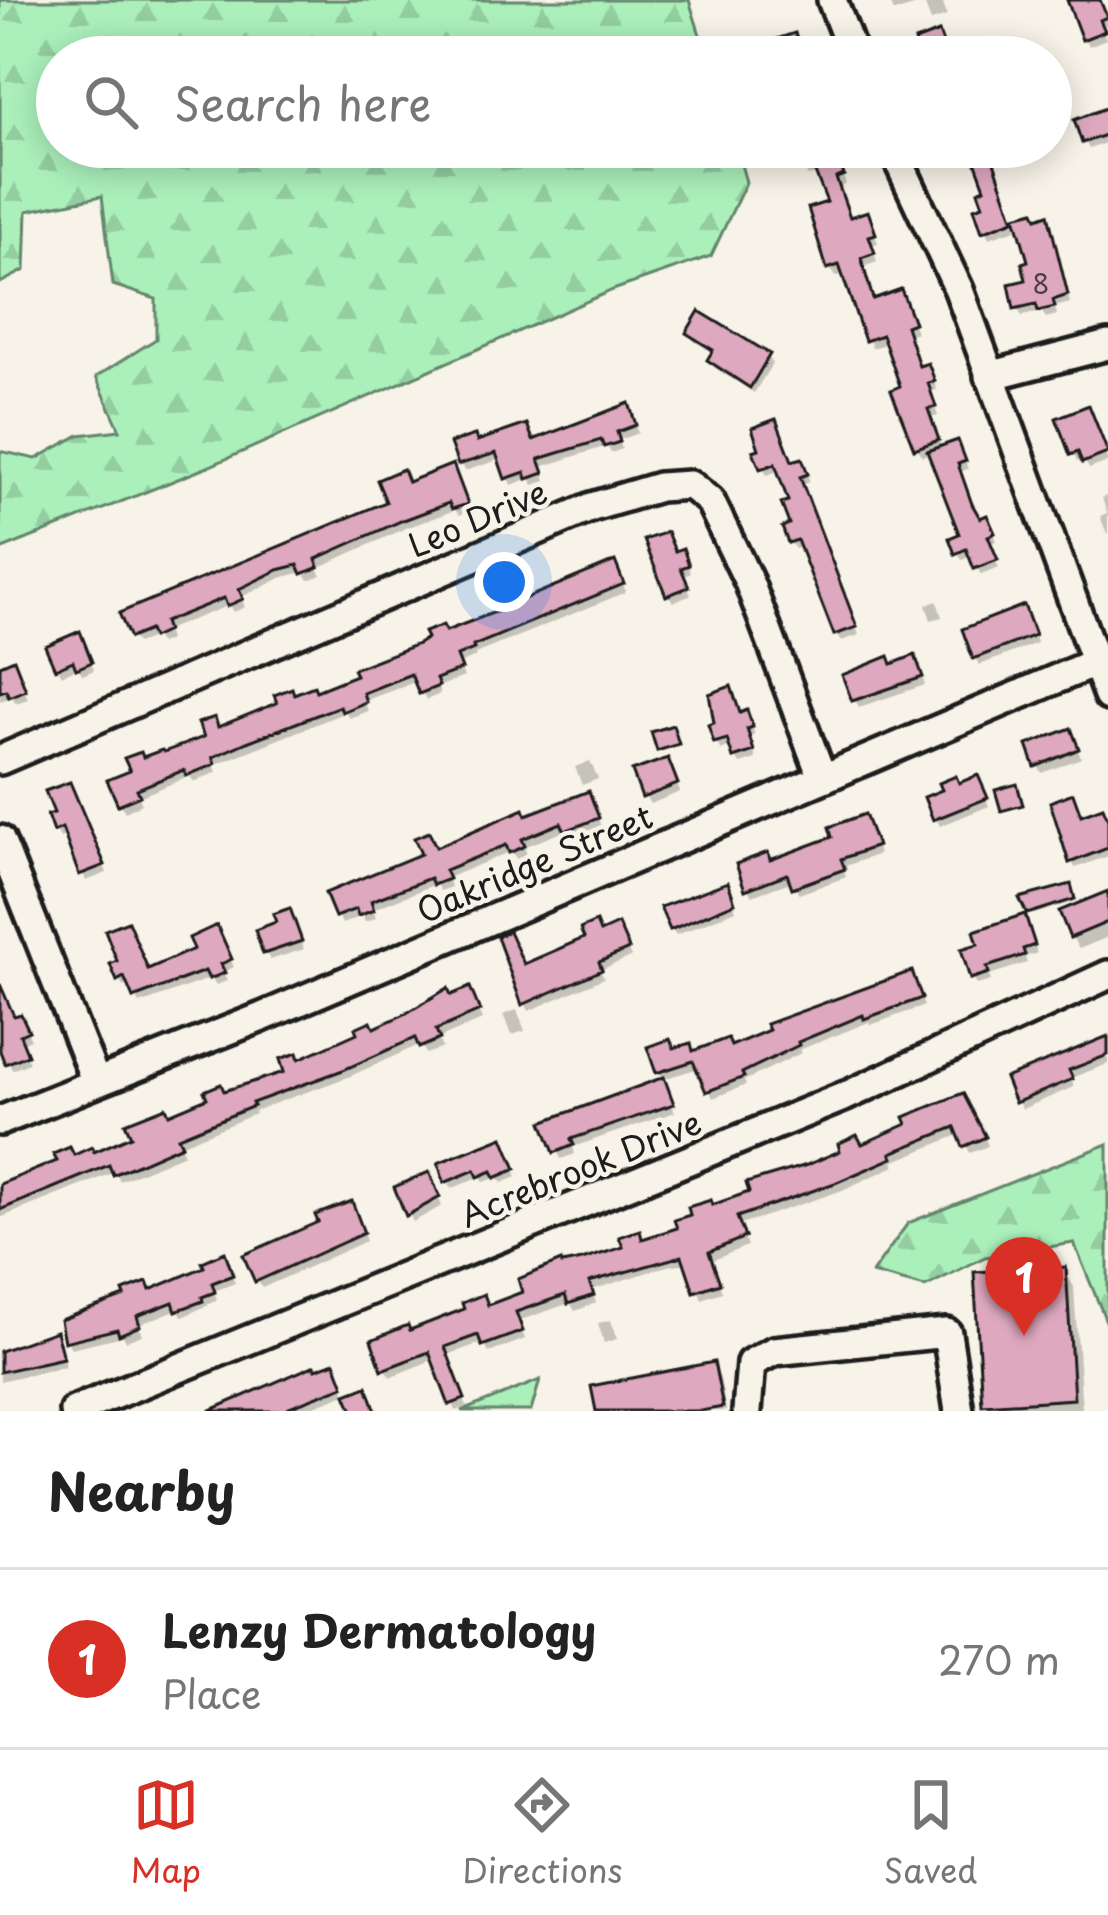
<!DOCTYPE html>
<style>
:root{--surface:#fff;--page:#f2f2f2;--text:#222;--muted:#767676;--line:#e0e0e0;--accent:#d93025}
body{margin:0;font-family:"Playpen Sans",sans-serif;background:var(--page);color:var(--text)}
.you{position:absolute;left:504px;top:582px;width:42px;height:42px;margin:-30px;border:9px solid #fff;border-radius:50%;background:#1a73e8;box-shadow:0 0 0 18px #1a73e833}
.badge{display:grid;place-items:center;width:78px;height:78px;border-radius:50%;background:var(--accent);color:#fff;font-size:39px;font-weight:700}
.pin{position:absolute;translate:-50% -99px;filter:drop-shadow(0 3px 6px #0008)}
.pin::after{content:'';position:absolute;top:63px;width:42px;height:36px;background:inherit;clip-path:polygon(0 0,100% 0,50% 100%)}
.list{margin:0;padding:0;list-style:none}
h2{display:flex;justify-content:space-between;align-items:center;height:156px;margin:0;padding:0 48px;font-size:51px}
h2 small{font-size:39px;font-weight:400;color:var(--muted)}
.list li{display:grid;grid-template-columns:78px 1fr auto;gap:36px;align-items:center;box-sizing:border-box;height:180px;padding:0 48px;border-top:3px solid var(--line)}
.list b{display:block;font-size:45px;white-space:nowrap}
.list p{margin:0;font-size:39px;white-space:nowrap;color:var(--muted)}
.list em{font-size:39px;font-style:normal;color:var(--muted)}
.icon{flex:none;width:66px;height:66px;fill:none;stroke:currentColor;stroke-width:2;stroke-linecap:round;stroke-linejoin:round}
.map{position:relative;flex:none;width:1108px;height:1411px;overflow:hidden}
.search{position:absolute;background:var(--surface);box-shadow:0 6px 30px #0003;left:36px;right:36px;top:36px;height:132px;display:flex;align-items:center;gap:30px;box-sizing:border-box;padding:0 42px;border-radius:66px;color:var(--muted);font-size:45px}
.sheet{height:336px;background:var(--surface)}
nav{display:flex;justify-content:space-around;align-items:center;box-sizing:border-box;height:168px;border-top:3px solid var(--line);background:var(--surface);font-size:33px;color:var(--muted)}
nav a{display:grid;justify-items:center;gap:6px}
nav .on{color:var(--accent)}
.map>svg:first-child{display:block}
</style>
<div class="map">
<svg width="1108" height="1411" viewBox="0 0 1108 1411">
<defs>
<pattern id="forest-firs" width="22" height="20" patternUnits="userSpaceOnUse" patternTransform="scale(3)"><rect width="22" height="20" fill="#abf0bb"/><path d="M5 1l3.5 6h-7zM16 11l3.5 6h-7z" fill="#93cda0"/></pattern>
</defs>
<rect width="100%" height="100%" fill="#f7f3e8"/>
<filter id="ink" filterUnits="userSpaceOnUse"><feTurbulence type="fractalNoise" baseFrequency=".00833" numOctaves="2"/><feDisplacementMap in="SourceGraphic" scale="24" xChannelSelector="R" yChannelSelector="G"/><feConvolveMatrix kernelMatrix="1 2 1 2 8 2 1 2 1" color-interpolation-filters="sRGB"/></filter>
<g filter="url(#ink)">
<!-- forest -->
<g fill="url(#forest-firs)" stroke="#64866c" stroke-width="3">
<polygon points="0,0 689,0 707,57 57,57 57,147 736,147 746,182 711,256 613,290 203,469 0,550 0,451 36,459 79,435 120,430 96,377 156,339 156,299 113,285 102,196 27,211 25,270 0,283"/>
<polygon points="1108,1144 1108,1326 1074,1243 985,1257 925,1287 872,1273 908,1223"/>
<polygon points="540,1380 531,1411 462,1411"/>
</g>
<!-- shadow -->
<g fill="#0003">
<polygon points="889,0 942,0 947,16 931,21 924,3 894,12"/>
<polygon points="1069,0 1098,0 1108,23 1102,28 1106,39 1089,46"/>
<polygon points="1100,122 1108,142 1089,149 1085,142"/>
<polygon points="809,147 841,149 848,168 841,170 846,184 839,188 850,220 871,223 878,243 872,245 877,262 863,267 874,302 904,301 916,332 908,335 920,369 932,375 937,390 930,392 938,416 931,418 942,449 961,451 968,469 960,472 975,515 990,526 996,541 989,544 999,568 981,575 972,556 962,560 958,553 963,536 931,453 922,456 917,447 904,388 888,343 872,348 845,273 835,277 830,268 812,210 831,204 819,173 808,176 804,168"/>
<polygon points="955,147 988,147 1016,229 989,238 985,230 989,190 977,157 962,163"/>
<polygon points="1047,218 1070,303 1055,307 1057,315 1046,318 1041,311 1022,316 1017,308 1030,282 1037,221"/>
<polygon points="689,333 768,356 772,364 754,393 715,368 711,360 715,354 694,341"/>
<polygon points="631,414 638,433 619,440 622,449 611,453 607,446 541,467 546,481 534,485 530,478 512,485 501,459 465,471 454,445 533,444"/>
<polygon points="1092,416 1108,462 1089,469 1084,459 1077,462 1060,420"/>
<polygon points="757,453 805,469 810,482 802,485 859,635 841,641 837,634 803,546 795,549 790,542 792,503 780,470 767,475"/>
<polygon points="456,475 469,512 459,515 455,510 406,528 318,568 321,575 309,580 304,572 283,577 241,597 245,607 234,612 230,605 166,630 169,640 159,644 155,637 137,644 132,636 390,503 408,485"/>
<polygon points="1108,495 1108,537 1100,516 1107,513 1102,498"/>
<polygon points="675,554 686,559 691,573 683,577 691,595 673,602 668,594"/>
<polygon points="618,572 626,592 475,654 476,657 459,664 464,677 438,687 440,694 426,700 417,681 364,701 368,711 349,718 346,712 214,765 217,772 194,782 190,776 139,797 142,804 125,812 120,804 111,782 134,772 143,761 208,738 294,698 315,694 519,604"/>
<polygon points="937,601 942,617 931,620 926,605"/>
<polygon points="1027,617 1037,643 980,665 976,657"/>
<polygon points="83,643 94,670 83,675 78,668 62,675 58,668"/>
<polygon points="918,666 925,685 859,707 855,700 892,667"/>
<polygon points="0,668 17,671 28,699 16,703 12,697 0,701"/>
<polygon points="740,716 750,721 755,735 749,737 756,759 740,764 730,746 721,750 716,742 717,725"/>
<polygon points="1074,739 1081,758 1042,773 1038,766"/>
<polygon points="590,761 598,779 582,785 575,767"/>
<polygon points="671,769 680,792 650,804 645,796"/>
<polygon points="959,786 981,786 989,806 940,826 936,819"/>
<polygon points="592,802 601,826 572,837 567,830 524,847 527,854 516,859 512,851 447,878 451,887 440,891 436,884 373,909 376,918 365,922 362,916 342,924 329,894 526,818"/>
<polygon points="57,814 98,850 107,873 86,881 67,835 60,838 56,830"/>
<polygon points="1081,818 1108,823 1108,856 1075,868 1072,861"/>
<polygon points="868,825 879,854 843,867 846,877 799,894 793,881 752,896 748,889 770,863"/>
<polygon points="1069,888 1074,902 1031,915 1024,900"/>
<polygon points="730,892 736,910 676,935 672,929"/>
<polygon points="1108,895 1108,937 1079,949 1072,937"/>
<polygon points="293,919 304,949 270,960 266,953"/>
<polygon points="1028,925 1037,953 1025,957 1027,963 989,975 991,981 977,985 973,978"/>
<polygon points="600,935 621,935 631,957 600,970 604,978 529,1011 525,1003"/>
<polygon points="220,937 234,967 223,972 227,981 216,985 211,978 140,1004 130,984 123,987 114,966 148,973"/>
<polygon points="915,982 924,1006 871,1025 869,1022 799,1050 801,1053 744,1081 746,1085 713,1098 699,1068 663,1079 659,1071 674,1051 694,1054 731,1049"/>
<polygon points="450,998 472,998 482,1020 438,1039 442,1048 426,1054 421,1044 348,1077 254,1111 255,1114 180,1145 184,1154 120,1181 115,1172 0,1218 0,1187 73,1158 93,1156 168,1117 288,1074 298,1062"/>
<polygon points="517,1010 525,1031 512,1035 503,1015"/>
<polygon points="0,1014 14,1020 20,1017 31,1039 22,1043 29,1063 12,1070 0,1043"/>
<polygon points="1108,1036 1108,1064 1071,1078 1074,1087 1022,1109 1018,1102"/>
<polygon points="666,1089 675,1112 573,1147 575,1154 561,1159 545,1124"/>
<polygon points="911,1125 981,1127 988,1146 970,1153 961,1134 893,1162 895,1166 840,1191 739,1225 747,1246 711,1261 722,1292 702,1299 688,1263 667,1266 592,1290 596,1303 575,1311 570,1303 518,1321 525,1339 489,1353 484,1342 447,1355 467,1407 456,1411 435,1359 390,1377 385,1369 410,1334 526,1294 562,1267 681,1230 712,1208"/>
<polygon points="505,1147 517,1177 502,1183 498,1177 484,1182 481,1176 451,1189 442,1164"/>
<polygon points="432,1183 442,1206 413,1222 409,1214"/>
<polygon points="355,1212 366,1241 262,1288 258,1281"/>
<polygon points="228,1263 235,1283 214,1291 217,1300 183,1317 178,1309 138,1325 142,1335 126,1341 123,1336 71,1348 67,1341 150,1294"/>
<polygon points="1064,1270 1074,1287 1082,1411 989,1411 985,1404"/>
<polygon points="611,1320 617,1339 604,1343 598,1323"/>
<polygon points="59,1342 65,1366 0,1381 0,1352"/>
<polygon points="713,1366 720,1378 726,1411 599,1411 595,1389"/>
<polygon points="338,1373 346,1394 302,1411 224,1411 223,1407"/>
</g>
<!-- building -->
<g fill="#dea8bf" stroke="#1c1c1c" stroke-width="3">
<polygon points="1067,0 1100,0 1107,17 1100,20 1105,31 1082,40"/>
<polygon points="939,32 948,57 921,57 915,41"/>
<polygon points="795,33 803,57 776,57 771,41"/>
<polygon points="1108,107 1108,134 1082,143 1074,120"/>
<polygon points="806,147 872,147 839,161 844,175 836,178 850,217 868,211 876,234 869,236 875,253 861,258 873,299 901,289 914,323 906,326 919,366 928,363 935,381 928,383 936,407 928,409 939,440 914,449 891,390 900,386 882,335 865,341 839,265 827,269 808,208 827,202 812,165 801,169 795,153"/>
<polygon points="970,147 1029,147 994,162 1014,220 982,232 974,208 983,205 978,191 985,188"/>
<polygon points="1034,211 1037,218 1048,214 1068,295 1053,300 1055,307 1038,311 1036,304 1014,309 1009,284 1026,280 1022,263 1028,261 1015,216"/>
<polygon points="699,311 770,354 750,388 707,360 713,350 686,333"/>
<polygon points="629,403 636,425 617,432 620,442 604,447 601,440 539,459 544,473 527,479 525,472 505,479 496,453 458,465 450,443 475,435 477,441 527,424 533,440"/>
<polygon points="1089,405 1108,453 1082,463 1078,452 1070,455 1056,418"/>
<polygon points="776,419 792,461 802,458 808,474 800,477 857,627 834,635 797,540 788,543 782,527 789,524 781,503 788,501 775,464 760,469 753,451 759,449 752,428"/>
<polygon points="958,440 966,461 958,464 972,504 980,518 987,515 995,533 988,536 998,560 974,569 966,549 955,554 949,538 959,534 927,451"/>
<polygon points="453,464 468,504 452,509 449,503 401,521 316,559 319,567 302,574 298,565 278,570 239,589 243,599 227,606 224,598 164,622 167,631 152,638 149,630 130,638 119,613 386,502 377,480 403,469 408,482"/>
<polygon points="667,532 675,551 683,548 689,565 681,568 689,587 666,596 644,540"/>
<polygon points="615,561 624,584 473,646 474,649 457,656 462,669 436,679 439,686 419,694 411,674 363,693 366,702 342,712 340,706 247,742 213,757 215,764 186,776 184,770 137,789 140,796 118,805 107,780 130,771 124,758 141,752 143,757 162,750 164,752 204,737 198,723 215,717 218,727 277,703 274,695 292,688 294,694 314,686 316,691 356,675 353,669 418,644 427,638 424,632 443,625 446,631 464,624 503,609 500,600 517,594 519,601"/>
<polygon points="1024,605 1035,635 973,659 962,629"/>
<polygon points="80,631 92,662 76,669 73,661 55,669 45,646"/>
<polygon points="915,655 923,677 852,701 842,675 889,656 892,664"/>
<polygon points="14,659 26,690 9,697 6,690 0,692 0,665"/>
<polygon points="731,686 740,713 747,710 753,727 747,729 754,751 733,758 727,739 714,743 708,725 714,723 709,694"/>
<polygon points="673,725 679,744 657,751 651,732"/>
<polygon points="1071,728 1079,749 1035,767 1027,745"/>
<polygon points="668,758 678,784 642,798 632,771"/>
<polygon points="978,775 988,798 933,820 924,797 942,790 939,783 956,776 959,783"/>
<polygon points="70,782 105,865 79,875 62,828 53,832 47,815 54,813 45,791"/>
<polygon points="1017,784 1023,805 1001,811 995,790"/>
<polygon points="589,791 599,818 565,831 561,823 522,839 525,846 509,853 506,845 445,870 449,879 433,885 430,878 371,901 374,910 358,916 356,909 335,917 325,893 421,854 414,838 429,832 436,847 524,809 526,815"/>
<polygon points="1073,793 1081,815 1103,807 1108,819 1108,848 1069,863 1050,802"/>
<polygon points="865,814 877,846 841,859 845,869 792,888 787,874 745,890 736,864 768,852 770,860 832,837 829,827"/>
<polygon points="728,882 735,903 670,930 660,907"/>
<polygon points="1071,884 1075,899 1027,914 1019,898"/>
<polygon points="1108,891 1108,922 1070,938 1059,911"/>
<polygon points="290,908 302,941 263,954 255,930 276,922 273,914"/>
<polygon points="1025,914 1035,945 1023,949 1025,955 987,967 989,973 970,979 961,949 978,944 974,931"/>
<polygon points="128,921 148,969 194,949 189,938 217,925 232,959 221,964 225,973 209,979 205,971 133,998 124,977 117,981 110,964 117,961 105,930"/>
<polygon points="596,922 600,932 618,924 629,949 599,962 602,970 522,1005 497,937 509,931 524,964 584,938 580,929"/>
<polygon points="912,971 922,998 864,1019 863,1015 798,1042 799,1045 742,1073 744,1077 706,1092 693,1061 656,1073 647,1047 670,1039 674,1048 691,1043 693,1051 728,1038 731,1046 769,1030 766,1024"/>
<polygon points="0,984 14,1016 21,1014 29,1031 20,1035 28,1055 5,1064 0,1051"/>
<polygon points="470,987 480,1011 436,1030 440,1039 419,1048 415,1038 343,1070 252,1103 254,1106 178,1137 182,1145 113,1175 109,1165 0,1210 0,1184 57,1161 53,1154 70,1147 74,1155 92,1147 94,1152 131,1136 125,1123 166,1107 169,1114 207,1098 204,1091 221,1084 224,1091 284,1072 280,1059 297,1053 299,1059 357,1033 355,1028 371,1021 374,1028 405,1014 448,988 451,995"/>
<polygon points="1108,1036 1108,1055 1069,1070 1073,1079 1015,1103 1005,1078"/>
<polygon points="664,1077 674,1104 571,1139 574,1145 554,1153 542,1122"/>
<polygon points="963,1093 986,1137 963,1147 955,1127 891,1153 893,1158 835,1183 737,1217 745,1237 709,1252 720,1283 694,1292 682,1256 589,1282 594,1295 568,1304 565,1295 516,1312 523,1331 482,1346 478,1335 445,1347 465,1399 449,1405 429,1352 382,1370 371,1340 408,1325 410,1330 464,1309 462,1303 484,1294 488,1305 522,1292 518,1279 561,1261 562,1264 582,1260 623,1247 619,1237 640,1230 642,1239 677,1228 674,1220 690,1215 688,1207 711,1200 712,1205 749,1192 746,1183 807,1165 840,1151 838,1144 857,1135 862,1144 907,1124 904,1117"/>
<polygon points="503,1137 516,1169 495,1178 492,1171 478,1177 475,1170 444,1183 438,1163"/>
<polygon points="429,1172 440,1197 406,1216 394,1187"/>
<polygon points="352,1201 364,1233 255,1282 243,1255 318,1222 315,1215"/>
<polygon points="225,1252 233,1275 212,1283 215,1292 202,1297 203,1301 176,1311 173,1302 137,1316 140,1326 119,1335 117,1329 64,1342 60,1320 125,1296 123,1291 147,1282 150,1290 204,1267 202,1262"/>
<polygon points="1066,1267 1074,1399 982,1405 974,1272"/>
<polygon points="56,1331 63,1358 0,1372 0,1351"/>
<polygon points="335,1362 344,1386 289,1407 291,1411 209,1411 315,1365 316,1369"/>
<polygon points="714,1362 723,1407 701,1411 596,1411 591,1386"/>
<polygon points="367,1386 376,1411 353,1411 346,1394"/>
</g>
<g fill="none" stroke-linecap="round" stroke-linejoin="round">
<!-- minor casing -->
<g stroke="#1c1c1c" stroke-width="36">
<g id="minor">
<polyline points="832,0 854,57"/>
<polyline points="892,147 959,290 1108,696"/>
<polyline points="989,376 1108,345"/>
<polyline points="0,760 592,507 659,487 690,485 710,501 749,582 822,777"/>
<polyline points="0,840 96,1082"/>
<polyline points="0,1121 262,1017 1094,663"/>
<polyline points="74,1411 848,1095 1108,975"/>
<polyline points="747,1411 751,1363 774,1351 947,1333 959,1411"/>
</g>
</g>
<!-- minor -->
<use href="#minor" stroke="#f7f3e8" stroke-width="27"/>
</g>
</g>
<g text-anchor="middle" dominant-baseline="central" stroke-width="9" stroke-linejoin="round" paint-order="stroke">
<!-- number labels -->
<g font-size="27" fill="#4c3f45">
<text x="1041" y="282">8</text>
</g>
<!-- street labels -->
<g font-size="33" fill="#1c1c1c" stroke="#f7f3e8">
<text transform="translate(477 517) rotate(-23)">Leo Drive</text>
<text transform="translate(534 862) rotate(-23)">Oakridge Street</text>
<text transform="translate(580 1167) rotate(-22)">Acrebrook Drive</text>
</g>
</g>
</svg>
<div class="you"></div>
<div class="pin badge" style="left:1024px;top:1336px">1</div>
<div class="search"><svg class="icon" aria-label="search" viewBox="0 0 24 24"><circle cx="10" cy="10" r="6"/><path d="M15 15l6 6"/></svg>Search here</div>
</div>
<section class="sheet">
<h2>Nearby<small></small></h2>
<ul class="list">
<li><span class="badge">1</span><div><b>Lenzy Dermatology</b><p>Place</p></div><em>270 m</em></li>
</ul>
</section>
<nav>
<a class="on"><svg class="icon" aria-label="map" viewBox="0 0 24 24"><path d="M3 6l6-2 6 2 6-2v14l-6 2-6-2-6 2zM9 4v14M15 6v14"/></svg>Map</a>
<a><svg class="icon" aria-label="directions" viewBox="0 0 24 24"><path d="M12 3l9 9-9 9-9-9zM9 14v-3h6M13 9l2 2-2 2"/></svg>Directions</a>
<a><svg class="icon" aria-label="saved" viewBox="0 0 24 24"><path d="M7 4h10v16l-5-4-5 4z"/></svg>Saved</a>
</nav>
